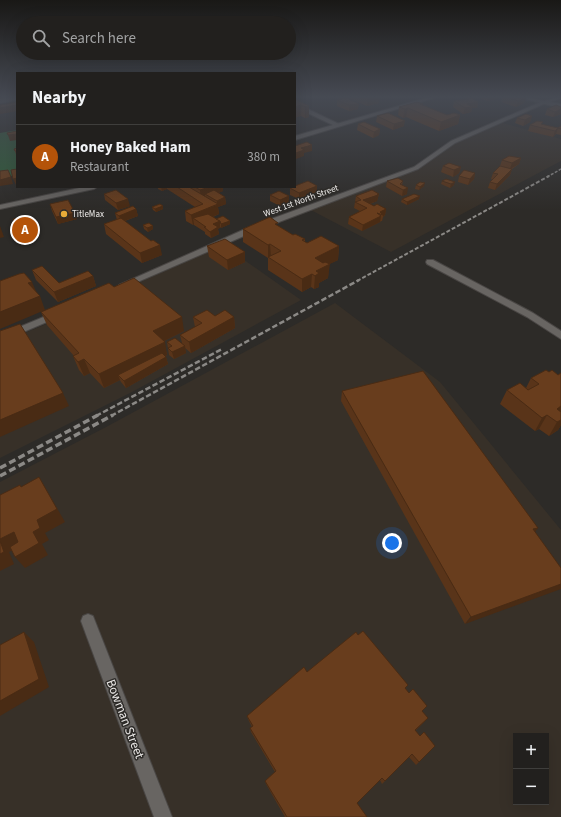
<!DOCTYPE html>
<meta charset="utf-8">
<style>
:root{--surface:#22201e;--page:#2a2827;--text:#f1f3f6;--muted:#a2a3a4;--line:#3f3e3c;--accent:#b45309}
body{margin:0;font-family:"Source Sans 3",sans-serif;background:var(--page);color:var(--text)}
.controls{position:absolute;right:12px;bottom:12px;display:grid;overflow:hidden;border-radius:0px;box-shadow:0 4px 16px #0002}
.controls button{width:36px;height:36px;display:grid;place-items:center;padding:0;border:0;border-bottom:1px solid var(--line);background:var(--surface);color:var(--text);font:20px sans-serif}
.you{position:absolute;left:392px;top:543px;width:14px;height:14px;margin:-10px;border:3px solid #fff;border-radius:50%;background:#1a73e8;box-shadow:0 0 0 6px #1a73e833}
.badge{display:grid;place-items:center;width:26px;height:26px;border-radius:50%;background:var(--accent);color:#fff;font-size:13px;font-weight:700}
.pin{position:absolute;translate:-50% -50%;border:2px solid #fff;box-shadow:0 1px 4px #0006}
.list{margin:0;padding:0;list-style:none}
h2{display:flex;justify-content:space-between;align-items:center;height:52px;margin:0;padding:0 16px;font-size:17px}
h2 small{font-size:13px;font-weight:400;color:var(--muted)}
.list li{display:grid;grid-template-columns:26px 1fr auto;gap:12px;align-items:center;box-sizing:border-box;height:64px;padding:0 16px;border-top:1px solid var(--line)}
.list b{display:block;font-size:15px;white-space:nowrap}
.list p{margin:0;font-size:13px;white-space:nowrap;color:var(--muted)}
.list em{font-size:13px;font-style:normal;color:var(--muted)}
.icon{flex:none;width:22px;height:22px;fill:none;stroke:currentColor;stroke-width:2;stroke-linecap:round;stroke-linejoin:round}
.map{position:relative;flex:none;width:561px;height:817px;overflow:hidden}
.search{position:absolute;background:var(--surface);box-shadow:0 4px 16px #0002;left:16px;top:16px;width:280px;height:44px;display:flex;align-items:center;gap:10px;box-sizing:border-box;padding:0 14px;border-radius:22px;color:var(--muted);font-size:15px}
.panel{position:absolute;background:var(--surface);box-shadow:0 4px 16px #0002;left:16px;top:72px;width:280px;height:116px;border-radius:0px}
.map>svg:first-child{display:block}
</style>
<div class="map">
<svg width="561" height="817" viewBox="0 0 561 817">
<rect width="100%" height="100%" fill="#2d2b28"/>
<!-- built -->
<g fill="#373028" fill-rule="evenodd">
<polygon points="499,122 561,139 561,161 391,252 307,208 416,168 451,143"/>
<polygon points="223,245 301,300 132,392 0,458 0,343 44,325"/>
<path d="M335,303L440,382L561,530V817H0V482L108,426ZM516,736H546V802H516Z"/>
</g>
<!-- forest -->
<polygon fill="#305c39" points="17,130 17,175 0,178 0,133"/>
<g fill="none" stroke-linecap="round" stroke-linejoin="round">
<!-- minor casing -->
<g stroke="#494644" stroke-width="2">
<g id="minor">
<polygon points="17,96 17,100 0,103 0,99"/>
<polygon points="543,101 548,102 455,143 418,169 258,230 126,287 120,287 119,285 252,226 414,167 451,141"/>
<polygon points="295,103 339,124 340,125 335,126 295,107"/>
<polygon points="427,260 433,260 533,313 561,331 561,339 527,317 427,264 426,262"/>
<polygon points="58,311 61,312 63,314 61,316 0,342 0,335"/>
<polygon points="88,614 93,616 172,817 154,817 81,621 83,616"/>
</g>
</g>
<!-- tertiary casing -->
<g stroke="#494644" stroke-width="2">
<polygon id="tertiary" points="513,96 521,96 544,101 561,96 561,98 550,102 561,104 561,108"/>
</g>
<!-- secondary casing -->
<g stroke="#494644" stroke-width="2">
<g id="secondary">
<polygon points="433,96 440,96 295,140 295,136"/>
<polygon points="84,187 97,187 94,189 0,209 0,205"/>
</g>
</g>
<!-- minor -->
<use href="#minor" fill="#686562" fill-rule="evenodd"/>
<!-- tertiary -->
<use href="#tertiary" fill="#686562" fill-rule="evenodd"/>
<!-- secondary -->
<use href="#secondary" fill="#686562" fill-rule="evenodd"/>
<!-- rail-far3 -->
<polyline stroke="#8b8986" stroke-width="1.5" stroke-dasharray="3 1.5" stroke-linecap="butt" points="547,177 561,169"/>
<!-- rail-far2 -->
<polyline stroke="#8b8986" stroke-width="2" stroke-dasharray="4 2" stroke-linecap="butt" points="357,281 549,176"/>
<!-- rail-far1 -->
<g stroke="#8b8986" stroke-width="2.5" stroke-dasharray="5.5 2.5" stroke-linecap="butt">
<polyline points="96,416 222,349"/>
<polyline points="111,416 359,280"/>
</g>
<!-- rail -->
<g stroke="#8b8986" stroke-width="3.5" stroke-dasharray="7 3.5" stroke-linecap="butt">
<polyline points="0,468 98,415"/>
<polyline points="0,476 113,415"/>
</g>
</g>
<!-- wall -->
<g fill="#593419">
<polygon points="343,96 380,96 379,103 367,106"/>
<polygon points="482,96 499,96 499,98 488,101 481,99"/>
<polygon points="503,96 526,98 524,103 516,107 501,102"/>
<polygon points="339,97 347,98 358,109 349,111 337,106 337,100 338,100"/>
<polygon points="467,98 478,102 477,108 472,108 471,112 463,114 453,107 454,101 466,100"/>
<polygon points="295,99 309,106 309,117 305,118 301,116"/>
<polygon points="423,104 422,105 447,115 460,115 458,124 439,131 406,117 403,118 398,115 399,107"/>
<polygon points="561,107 561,114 553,117 545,115 547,109"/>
<polygon points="377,116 404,126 393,130 376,122"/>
<polygon points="532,116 530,122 523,126 515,123 517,118"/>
<polygon points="358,124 380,129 379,135 373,138 357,130"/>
<polygon points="530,125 558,128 561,126 561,135 556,134 553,137 528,131"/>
<polygon points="16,146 17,146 17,157 14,149 16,148"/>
<polygon points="521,158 519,164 512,169 510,175 495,190 488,188 490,182 493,180 491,179 493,173 500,166 502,160"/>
<polygon points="443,166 461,167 459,173 453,177 441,172"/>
<polygon points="475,173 474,179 468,185 458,182 459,176"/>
<polygon points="387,181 403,181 402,185 407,194 402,196 386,187"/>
<polygon points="442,181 454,185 450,188 441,184"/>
<polygon points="416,185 424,186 419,190 415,189"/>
<polygon points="158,187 223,187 223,191 218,193 225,197 226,204 218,207 219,214 213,217 216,219 230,224 221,228 220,227 218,229 219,234 211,238 205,234 205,232 194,225 194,224 193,225 186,221 185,211 195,207 167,189 162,191 158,189"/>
<polygon points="290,188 317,192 299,199 290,195"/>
<polygon points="104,194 130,206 118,210 105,200"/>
<polygon points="379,194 377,201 370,204 374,206 386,209 385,215 383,217 382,221 381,221 380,222 362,231 348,224 349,217 360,211 354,208 356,196"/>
<polygon points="270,195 289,196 289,202 280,206 270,201"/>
<polygon points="402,199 419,199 407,205 401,202"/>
<polygon points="50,204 75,213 77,219 58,224 52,211"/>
<polygon points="152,207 163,209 156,212 153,210"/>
<polygon points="136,209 138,216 125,221 162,255 142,263 106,234 104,224 117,220 115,213"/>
<polygon points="143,225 153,229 148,232 144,229"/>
<polygon points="278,226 293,235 305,239 305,242 307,243 339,246 338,260 329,264 328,278 319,283 319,287 314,289 311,287 302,292 268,270 268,258 243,242 243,229"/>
<polygon points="207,246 245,252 245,262 228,270 209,257"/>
<polygon points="32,270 59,283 93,276 96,286 58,302 36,280"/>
<polygon points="114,287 184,331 164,341 167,355 165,356 166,357 168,364 126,388 121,382 120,380 104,388 90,373 84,376 79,370 73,356 74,356 47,325 41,312"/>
<polygon points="215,316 234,317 235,328 191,353 185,348 186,353 174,359 169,355 167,342 182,343 180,335 195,327 193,317"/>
<polygon points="549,372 558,375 561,373 561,425 558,430 549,436 539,429 535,431 500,404 507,390 526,388 531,378"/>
<polygon points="342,391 535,532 465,624 341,401"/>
<polygon points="358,635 408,685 405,689 422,711 425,721 415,731 419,762 416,765 409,757 382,784 380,780 357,803 367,817 285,817 266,784 265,781 275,772 251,732 250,728 252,727 248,719 247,716"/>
</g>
<!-- shaded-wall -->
<g fill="#492b14">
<polygon points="295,96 303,96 295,98"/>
<polygon points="378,96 380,96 379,103 367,106 368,98"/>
<polygon points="489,96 499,96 499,98 488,101"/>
<polygon points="526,98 524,103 516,107 518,101"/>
<polygon points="478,102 477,108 472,108 471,112 463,114 465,108 467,104"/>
<polygon points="359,104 358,109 349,111 349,105"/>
<polygon points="17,105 17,111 0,114 0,108"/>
<polygon points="301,105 301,116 295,118 295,107"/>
<polygon points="309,106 309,117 305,118 305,107"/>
<polygon points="408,108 406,117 403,118 405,109"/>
<polygon points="561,109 561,114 553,117 555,112"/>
<polygon points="460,115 458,124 439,131 441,122"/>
<polygon points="532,116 530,122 523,126 525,120"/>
<polygon points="405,121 404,126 393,130 394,124"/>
<polygon points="558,128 556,134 553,137 555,131"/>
<polygon points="380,129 379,135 373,138 374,132"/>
<polygon points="17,134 17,140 10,141 8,135"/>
<polygon points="312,145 312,151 304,153 304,156 296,159 296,153 301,148"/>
<polygon points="521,158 519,164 510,169 512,163"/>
<polygon points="461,167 459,173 453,177 454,170"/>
<polygon points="512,169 510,175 495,190 497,184"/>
<polygon points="475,173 474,179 468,185 470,179"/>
<polygon points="11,177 13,184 0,186 0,180"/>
<polygon points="17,178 17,185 16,185 13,179"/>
<polygon points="455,182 454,185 450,188 451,184"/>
<polygon points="425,183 424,186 419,190 420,187"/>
<polygon points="317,186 317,192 299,199 299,193"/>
<polygon points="161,187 167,187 167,189 162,191"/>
<polygon points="209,187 223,187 223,191 210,197 205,194 205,198 201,200 200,190"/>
<polygon points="408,188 407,194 402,196 403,190"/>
<polygon points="379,194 377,201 363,206 363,200"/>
<polygon points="289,196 289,202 280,206 280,200"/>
<polygon points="420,196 419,199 407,205 407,202"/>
<polygon points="225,197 226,204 218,207 219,214 199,222 193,218 194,224 193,225 191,215 217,205 217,201"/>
<polygon points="128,199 130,206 118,210 116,203"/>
<polygon points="163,206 163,209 156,212 155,209"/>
<polygon points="136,209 138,216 121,222 119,216"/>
<polygon points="386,209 385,215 383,217 383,215 380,212"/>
<polygon points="75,213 77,219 58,224 56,217"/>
<polygon points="381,216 380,222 362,231 363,225"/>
<polygon points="220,221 220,228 218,229 219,234 211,238 210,232 213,224"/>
<polygon points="230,221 230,224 221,228 221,224"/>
<polygon points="0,226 4,237 0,238"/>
<polygon points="153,226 153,229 148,232 147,228"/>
<polygon points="31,227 34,234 20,237 17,230"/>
<polygon points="270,244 271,257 268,257 268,245"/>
<polygon points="160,245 162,255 142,263 140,253"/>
<polygon points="339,246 338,260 314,272 315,258"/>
<polygon points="245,252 245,262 228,270 227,260"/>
<polygon points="330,264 328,278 319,283 319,287 314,289 315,276 316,271"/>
<polygon points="312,274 311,287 302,292 302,279"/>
<polygon points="93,276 96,286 58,302 54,292"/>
<polygon points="32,282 38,296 28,283"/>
<polygon points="40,296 45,310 0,329 0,312"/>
<polygon points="182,317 184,331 156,345 153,331"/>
<polygon points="234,317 235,328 191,353 189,342"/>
<polygon points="165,342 167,355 122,379 118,375 120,380 104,388 99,374"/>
<polygon points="185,346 186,353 174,359 172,352"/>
<polygon points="166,357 168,364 126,388 124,381"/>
<polygon points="84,359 90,373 84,376 78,362"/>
<polygon points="63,393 69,406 0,437 0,420"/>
<polygon points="561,406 561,411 557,417 557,409"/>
<polygon points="547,415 539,429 535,431 542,418"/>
<polygon points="561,420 561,425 558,430 549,436 557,422"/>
<polygon points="39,477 65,522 45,533 49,540 42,544 48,555 25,568 15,557 33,532 37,520"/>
<polygon points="538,528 531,537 533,529"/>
<polygon points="14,532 23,545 9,552 14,564 0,571 0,539"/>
<polygon points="561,584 561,589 465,624 471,617"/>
<polygon points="24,632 34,642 49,687 0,716 0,701"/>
</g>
<!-- building -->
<g fill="#683d1d" stroke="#492b14">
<polygon points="362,96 378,96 368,98"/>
<polygon points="468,96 478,102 467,104 472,107 465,108 454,101 469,99 467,98"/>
<polygon points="503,96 519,96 526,98 518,101"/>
<polygon points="339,97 347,98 359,104 349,105 337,100 342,99"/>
<polygon points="295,99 309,106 305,107 301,105 295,107"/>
<polygon points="17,102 17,105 0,108 0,105"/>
<polygon points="417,102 423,104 420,104 447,115 454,113 460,115 441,122 408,108 405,109 399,107"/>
<polygon points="556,105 561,107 561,109 555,112 547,109"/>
<polygon points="388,113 405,121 394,124 377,116"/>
<polygon points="526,114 532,116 525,120 517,118"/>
<polygon points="537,121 543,122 541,124 558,128 561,126 561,129 558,128 555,131 530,125"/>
<polygon points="364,122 380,129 374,132 358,124"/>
<polygon points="17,131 17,134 8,135 7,133"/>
<polygon points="307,142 312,145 301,148 304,150 296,153 295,152 295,146"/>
<polygon points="16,146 17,146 17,151 15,151 14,149 17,148"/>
<polygon points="509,156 521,158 512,163 502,160"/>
<polygon points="449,163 461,167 454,170 443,166"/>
<polygon points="500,166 512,169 497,184 490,182 498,174 493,173"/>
<polygon points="17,169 17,178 13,179 11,170"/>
<polygon points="8,170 11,177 0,180 0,171"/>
<polygon points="464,170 475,173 470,179 459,176"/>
<polygon points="398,178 403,181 400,184 408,188 403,190 387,181"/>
<polygon points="446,179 455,182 451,184 442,181"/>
<polygon points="308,181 317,186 299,193 290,188 295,187 295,186"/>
<polygon points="420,182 425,183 420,187 416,185"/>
<polygon points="177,187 189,187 218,204 191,215 185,211 203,204"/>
<polygon points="195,187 209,187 200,190"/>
<polygon points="116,190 128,199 116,203 104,194"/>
<polygon points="214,190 225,197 217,201 205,194"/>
<polygon points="372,190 379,194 377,194 378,195 363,200 374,206 377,204 386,209 380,212 383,215 377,213 381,216 363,225 349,217 367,208 355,202 361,200 356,196"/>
<polygon points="279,191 289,196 280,200 270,195"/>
<polygon points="414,194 420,196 407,202 402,199"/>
<polygon points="68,200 75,213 56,217 50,204"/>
<polygon points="160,204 163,206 155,209 152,207"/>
<polygon points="133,206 136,209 119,216 115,213"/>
<polygon points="208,214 220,221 213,224 218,227 210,232 204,227 206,227 193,218"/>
<polygon points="26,216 31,227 17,230 13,219"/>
<polygon points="223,216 230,221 221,224 220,221 216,219"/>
<polygon points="270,217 278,223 275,224 293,235 295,234 305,239 302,240 307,243 321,236 339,246 315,258 323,263 325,262 330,264 316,271 319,273 315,276 312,274 302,279 268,257 281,251 270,244 268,245 243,229"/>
<polygon points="121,218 151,241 153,240 160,245 140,253 104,224"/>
<polygon points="149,223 153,226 147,228 143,225"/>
<polygon points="225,239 245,252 227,260 207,246"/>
<polygon points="42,266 59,283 88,271 93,276 54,292 32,270"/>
<polygon points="24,273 32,282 28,283 40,296 0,312 0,281 19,274"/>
<polygon points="134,278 182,317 153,331 165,342 99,374 84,359 78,362 73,356 79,353 41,312 109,283 114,287"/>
<polygon points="207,310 215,316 225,310 234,317 189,342 180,335 202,323 193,317"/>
<polygon points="20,324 63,393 0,420 0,331"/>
<polygon points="175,338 185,346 172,352 168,348 172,346 167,342"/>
<polygon points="162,353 166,357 124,381 118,375"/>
<polygon points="546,370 549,372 552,370 558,375 561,373 561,406 557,409 561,412 561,420 557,422 547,415 542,418 507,390 520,383 528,390 539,384 531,378"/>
<polygon points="423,371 538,528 533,529 561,568 561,584 471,617 342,391"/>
<polygon points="39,477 57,509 37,520 40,528 33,532 39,543 15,557 10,547 18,542 14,532 0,539 0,495 20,485 21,487"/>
<polygon points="0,541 4,552 0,554"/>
<polygon points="363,631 408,685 405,688 409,693 413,689 427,706 422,711 428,718 415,730 420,736 424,732 435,746 419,762 412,754 385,781 382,778 357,803 367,817 287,817 265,781 276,771 250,728 253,726 247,716 304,667 307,672 356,632 358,635"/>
<polygon points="24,632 39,679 0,701 0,645"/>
</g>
<!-- sky -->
<linearGradient id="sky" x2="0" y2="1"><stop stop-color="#191816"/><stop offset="0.46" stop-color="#464a53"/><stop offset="1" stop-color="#464a53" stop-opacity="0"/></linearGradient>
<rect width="561" height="210" fill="url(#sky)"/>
<!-- markers -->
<circle fill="#e9ab38" stroke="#2d2b28" stroke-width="1.5" cx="64" cy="214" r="4"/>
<g text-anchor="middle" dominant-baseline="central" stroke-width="3" stroke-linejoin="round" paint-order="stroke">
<!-- far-street labels -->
<g font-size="9" fill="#ebe9e7" stroke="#2d2b28">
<text transform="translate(301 201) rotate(-20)">West 1st North Street</text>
</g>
<!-- far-poi labels -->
<g font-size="9" fill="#ebe9e7" stroke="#2d2b28" text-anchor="start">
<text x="72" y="214">TitleMax</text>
</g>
<!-- near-street labels -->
<g font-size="13" fill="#ebe9e7" stroke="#2d2b28">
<text transform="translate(125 719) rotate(69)">Bowman Street</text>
</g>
</g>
</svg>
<div class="controls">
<button>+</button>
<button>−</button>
</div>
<div class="you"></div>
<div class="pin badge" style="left:25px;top:230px">A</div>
<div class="search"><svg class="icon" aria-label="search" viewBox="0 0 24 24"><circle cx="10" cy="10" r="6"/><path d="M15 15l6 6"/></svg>Search here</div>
<section class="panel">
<h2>Nearby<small></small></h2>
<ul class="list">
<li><span class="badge">A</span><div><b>Honey Baked Ham</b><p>Restaurant</p></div><em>380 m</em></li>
</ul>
</section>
</div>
